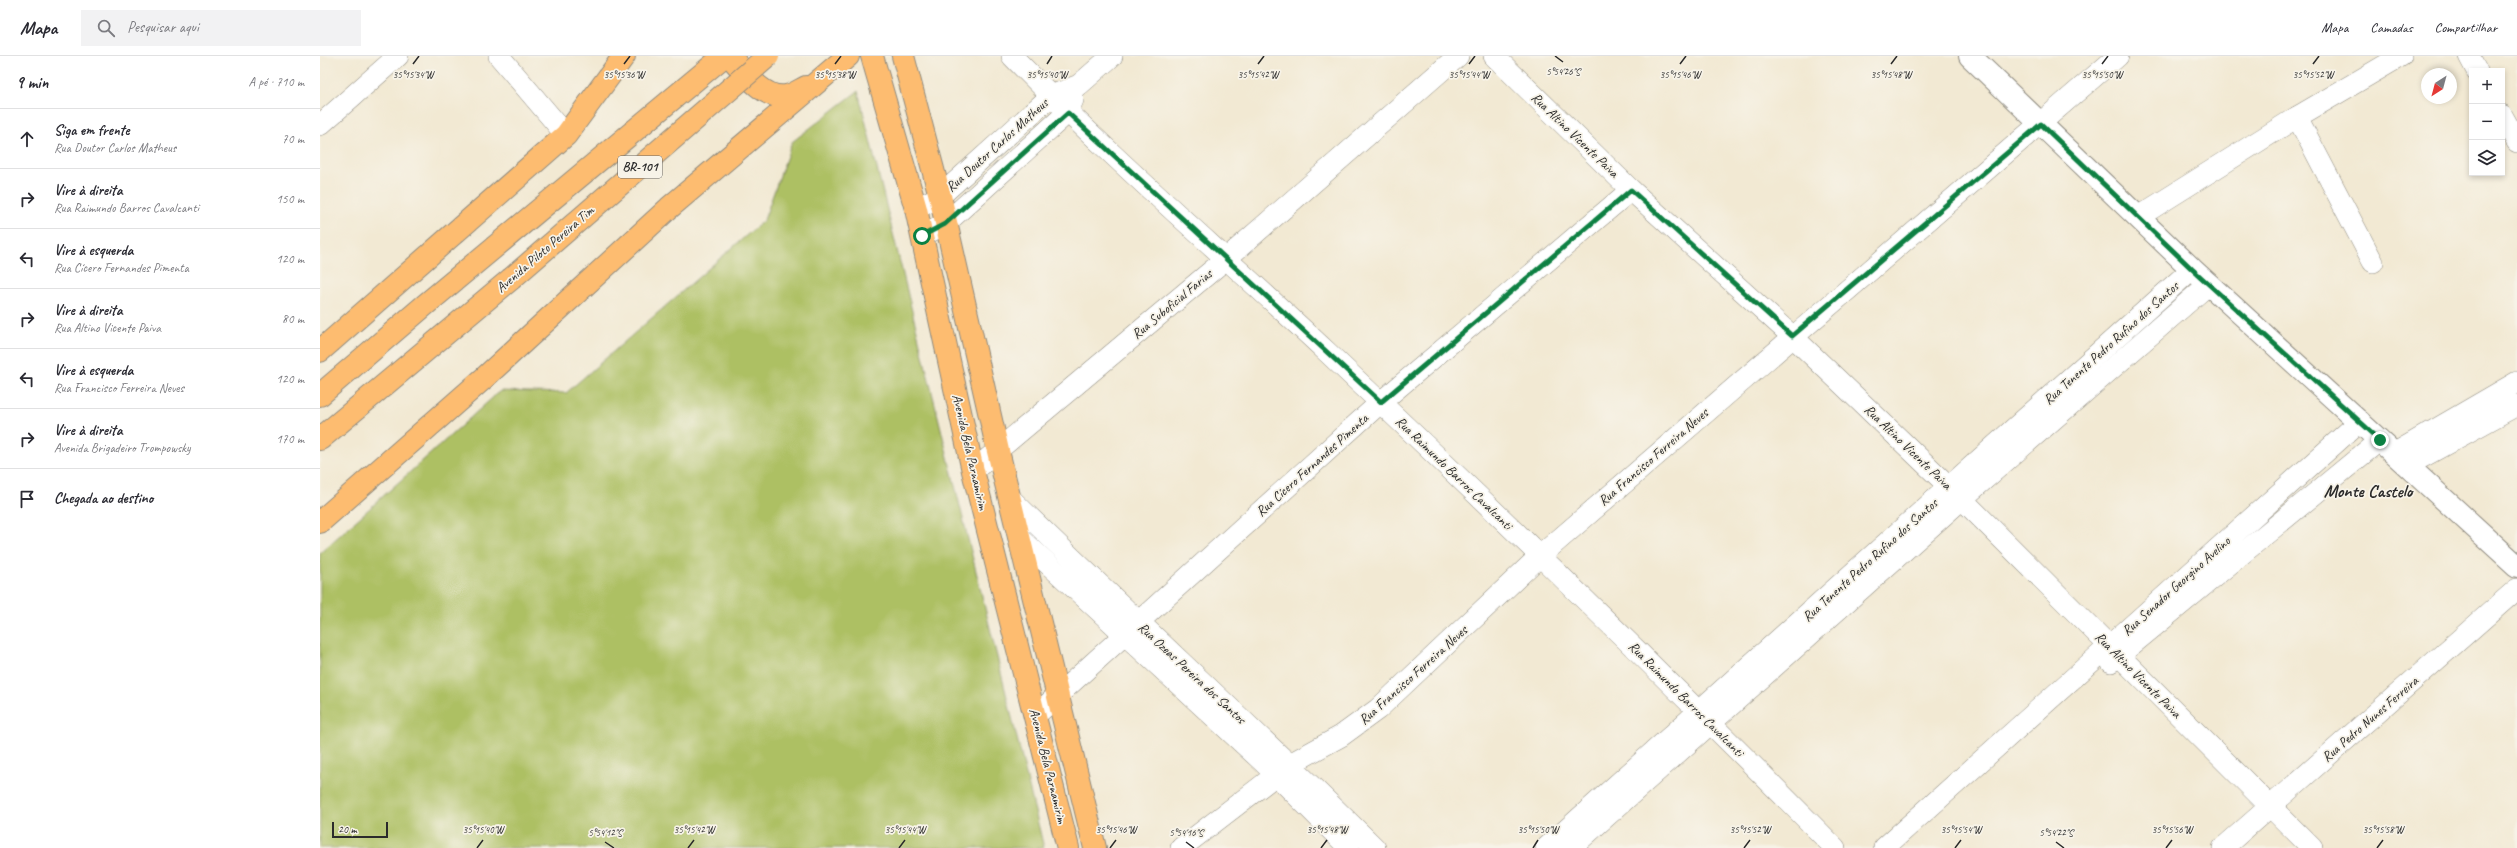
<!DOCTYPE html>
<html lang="pt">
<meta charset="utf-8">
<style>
:root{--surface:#fff;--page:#f2f2f3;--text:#2b2b33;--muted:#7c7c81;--line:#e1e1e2}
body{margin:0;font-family:Caveat,sans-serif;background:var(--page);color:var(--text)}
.controls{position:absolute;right:12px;top:12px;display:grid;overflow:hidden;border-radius:0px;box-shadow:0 2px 6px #0003}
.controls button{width:36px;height:36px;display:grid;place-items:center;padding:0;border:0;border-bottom:1px solid var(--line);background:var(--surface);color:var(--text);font:20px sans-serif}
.compass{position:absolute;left:2101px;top:12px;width:36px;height:36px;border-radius:50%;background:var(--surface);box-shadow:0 2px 6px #0003;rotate:216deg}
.scale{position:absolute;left:12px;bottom:10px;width:56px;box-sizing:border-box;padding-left:4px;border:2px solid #2b2b2b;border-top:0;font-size:11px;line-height:14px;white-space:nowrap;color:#2b2b2b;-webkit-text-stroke:3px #f7f3e8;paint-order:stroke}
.stop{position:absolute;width:12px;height:12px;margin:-9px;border:3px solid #0b8043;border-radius:50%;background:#fff}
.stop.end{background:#0b8043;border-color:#fff;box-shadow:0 1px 4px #0008}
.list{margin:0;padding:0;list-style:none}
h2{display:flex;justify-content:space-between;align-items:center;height:52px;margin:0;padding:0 16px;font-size:17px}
h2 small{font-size:13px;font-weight:400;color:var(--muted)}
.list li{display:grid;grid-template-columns:26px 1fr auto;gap:12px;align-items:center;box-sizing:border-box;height:60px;padding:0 16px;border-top:1px solid var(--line)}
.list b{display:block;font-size:15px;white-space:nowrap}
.list p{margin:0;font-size:13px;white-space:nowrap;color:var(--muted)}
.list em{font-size:13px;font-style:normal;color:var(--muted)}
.icon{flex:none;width:22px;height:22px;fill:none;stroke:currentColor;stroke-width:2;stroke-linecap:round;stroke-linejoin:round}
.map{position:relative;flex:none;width:2197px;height:792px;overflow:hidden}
header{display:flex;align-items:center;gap:24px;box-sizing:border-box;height:56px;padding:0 20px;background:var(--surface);border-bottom:1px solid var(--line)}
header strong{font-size:19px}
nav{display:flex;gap:22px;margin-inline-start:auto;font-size:14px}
.search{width:280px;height:36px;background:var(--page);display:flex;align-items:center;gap:10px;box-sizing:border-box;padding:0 14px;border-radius:0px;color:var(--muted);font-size:15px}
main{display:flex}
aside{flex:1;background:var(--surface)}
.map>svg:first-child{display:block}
</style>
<header>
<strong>Mapa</strong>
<div class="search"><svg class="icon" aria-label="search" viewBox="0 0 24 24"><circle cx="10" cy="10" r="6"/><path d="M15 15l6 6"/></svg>Pesquisar aqui</div>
<nav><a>Mapa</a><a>Camadas</a><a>Compartilhar</a></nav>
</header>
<main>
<aside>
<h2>9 min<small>A pé · 710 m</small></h2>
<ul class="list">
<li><svg class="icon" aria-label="ahead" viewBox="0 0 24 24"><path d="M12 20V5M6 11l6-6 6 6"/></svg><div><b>Siga em frente</b><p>Rua Doutor Carlos Matheus</p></div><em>70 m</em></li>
<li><svg class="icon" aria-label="right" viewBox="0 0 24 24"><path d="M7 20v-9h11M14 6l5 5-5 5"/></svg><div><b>Vire à direita</b><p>Rua Raimundo Barros Cavalcanti</p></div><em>150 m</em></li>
<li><svg class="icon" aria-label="left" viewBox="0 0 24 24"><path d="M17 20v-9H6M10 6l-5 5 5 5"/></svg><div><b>Vire à esquerda</b><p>Rua Cícero Fernandes Pimenta</p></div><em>120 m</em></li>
<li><svg class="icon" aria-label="right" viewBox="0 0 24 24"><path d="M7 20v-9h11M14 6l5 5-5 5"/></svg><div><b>Vire à direita</b><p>Rua Altino Vicente Paiva</p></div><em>80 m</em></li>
<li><svg class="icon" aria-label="left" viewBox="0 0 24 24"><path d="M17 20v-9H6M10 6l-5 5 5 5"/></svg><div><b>Vire à esquerda</b><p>Rua Francisco Ferreira Neves</p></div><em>120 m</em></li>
<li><svg class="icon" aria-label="right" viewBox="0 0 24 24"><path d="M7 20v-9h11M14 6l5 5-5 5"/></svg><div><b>Vire à direita</b><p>Avenida Brigadeiro Trompowsky</p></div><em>170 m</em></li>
<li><svg class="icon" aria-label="arrive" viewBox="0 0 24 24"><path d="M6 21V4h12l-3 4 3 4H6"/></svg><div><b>Chegada ao destino</b></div></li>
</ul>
</aside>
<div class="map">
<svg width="2197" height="792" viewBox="0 0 2197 792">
<rect width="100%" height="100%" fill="#f7f3e8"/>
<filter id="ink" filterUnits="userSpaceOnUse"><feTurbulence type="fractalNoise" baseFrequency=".025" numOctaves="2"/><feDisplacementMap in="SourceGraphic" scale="8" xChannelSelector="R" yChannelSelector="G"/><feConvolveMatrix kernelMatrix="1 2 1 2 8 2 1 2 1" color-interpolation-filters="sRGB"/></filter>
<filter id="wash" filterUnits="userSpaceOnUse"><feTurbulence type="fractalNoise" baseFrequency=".012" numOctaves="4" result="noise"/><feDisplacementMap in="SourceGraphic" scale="16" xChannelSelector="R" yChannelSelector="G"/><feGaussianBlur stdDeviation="0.9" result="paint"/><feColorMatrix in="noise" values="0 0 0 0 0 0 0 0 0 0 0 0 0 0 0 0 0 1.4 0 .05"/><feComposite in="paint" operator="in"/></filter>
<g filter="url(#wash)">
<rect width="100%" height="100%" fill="#f2e9d3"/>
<!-- green -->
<polygon fill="#adc064" stroke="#6c7648" points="538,35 724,792 0,792 0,497 180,335 246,337 444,164 472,86"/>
</g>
<g filter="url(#ink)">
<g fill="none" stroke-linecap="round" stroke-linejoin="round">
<!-- minor casing -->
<g stroke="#8e8a7f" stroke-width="22">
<g id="minor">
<polyline points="179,0 246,79"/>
<path d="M692,0C792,103 902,197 1006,295C1179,458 1348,623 1515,792"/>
<polyline points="1174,0 1311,134 1472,280 1642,443 1992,792"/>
<polyline points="2149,0 2157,15"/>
<polyline points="2182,59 2197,86"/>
<polyline points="1977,61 2053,206"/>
<polyline points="0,69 78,0"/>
<polyline points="596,153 620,140 731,40 759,29 792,0"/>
<polyline points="1818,161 1977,61 2081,0"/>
<polyline points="602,180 625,168 747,57 753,44"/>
<polyline points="2075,397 2197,326"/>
<polyline points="2088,409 2197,349"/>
<polyline points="653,415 907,202 1138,0"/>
<path d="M690,442C810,560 935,673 1055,792"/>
<polyline points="700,482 943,706 1029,792"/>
<polyline points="1791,606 2060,384"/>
<polyline points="716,659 1061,346 1311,134"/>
<polyline points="861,792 970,708 1021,680 1058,653 1220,500 1798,0"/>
<polyline points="1226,792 1872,213"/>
<polyline points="1251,792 1642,443 1889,228"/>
<polyline points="1564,792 2040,365"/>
<polyline points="1903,792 2197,533"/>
</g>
</g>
<!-- tertiary casing -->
<g stroke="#8e8a7f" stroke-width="24">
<polyline id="tertiary" points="1650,0 1872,213 2197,510"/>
</g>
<!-- primary casing -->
<g stroke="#8e8a7f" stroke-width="24">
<g id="primary">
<path d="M410,0C423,15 444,44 466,40C473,39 480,34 486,31"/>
<polyline points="552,0 596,153 653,415 748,792"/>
<polyline points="583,0 620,140 678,395 775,792"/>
<polyline points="0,295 246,79 304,0"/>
<polyline points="0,466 163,323 349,152 528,0"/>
</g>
</g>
<!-- trunk casing -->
<g stroke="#8e8a7f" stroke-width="24">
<g id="trunk">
<polyline points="0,339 105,249 404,0"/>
<polyline points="0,383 191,223"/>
</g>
</g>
<!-- minor -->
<use href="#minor" stroke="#fff" stroke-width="21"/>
<!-- tertiary -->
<use href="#tertiary" stroke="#fff" stroke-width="22"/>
<!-- primary -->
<use href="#primary" stroke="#fdbc70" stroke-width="22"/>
<!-- trunk -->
<use href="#trunk" stroke="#fdbc70" stroke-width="22"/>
<!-- trunk-bridge casing -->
<g stroke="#8e8a7f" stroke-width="24" stroke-linecap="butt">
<polyline id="trunk-bridge" points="191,223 448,0"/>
</g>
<!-- trunk-bridge -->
<use href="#trunk-bridge" stroke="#fdbc70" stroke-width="22"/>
</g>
</g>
<g fill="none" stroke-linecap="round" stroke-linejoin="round" filter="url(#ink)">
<!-- route -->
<polyline stroke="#0b8043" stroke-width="5" points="602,180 625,168 748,57 1061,346 1311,134 1472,280 1721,68 1872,213 2060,384"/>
</g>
<!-- ticks -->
<path fill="none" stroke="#2b2b2b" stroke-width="1.5" d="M1235,0L1243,6M93,8L99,0M304,8L310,0M515,8L521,0M727,8L732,0M938,8L944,0M1149,8L1155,0M1360,8L1366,0M1571,8L1577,0M1782,8L1788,0M1993,8L1999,0M285,786L294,792M866,786L874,792M1736,786L1744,792M157,792L163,784M368,792L374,784M579,792L585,784M790,792L796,784M1001,792L1007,784M1213,792L1218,784M1424,792L1430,784M1635,792L1641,784M1846,792L1852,784M2057,792L2063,784"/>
<g text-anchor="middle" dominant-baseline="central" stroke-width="3.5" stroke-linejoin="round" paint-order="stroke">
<!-- shield labels -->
<rect fill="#f7f3e8" stroke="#686764" stroke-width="1" x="298" y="100" width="44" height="22" rx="3"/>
<g font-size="13" font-weight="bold" fill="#2b2b2b">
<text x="320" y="111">BR-101</text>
</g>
<!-- street labels -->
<g font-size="14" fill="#2b2b2b" stroke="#f7f3e8">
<text transform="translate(1255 79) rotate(44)">Rua Altino Vicente Paiva</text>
<text transform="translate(677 89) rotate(-42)">Rua Doutor Carlos Matheus</text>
<text transform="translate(225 193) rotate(-41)">Avenida Piloto Pereira Tim</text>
<text transform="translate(852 248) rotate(-40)">Rua Suboficial Farias</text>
<text transform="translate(1791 287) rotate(-42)">Rua Tenente Pedro Rufino dos Santos</text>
<text transform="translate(1588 391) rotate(44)">Rua Altino Vicente Paiva</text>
<text transform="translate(650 396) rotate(77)">Avenida Bela Parnamirim</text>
<text transform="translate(1333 401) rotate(-41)">Rua Francisco Ferreira Neves</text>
<text transform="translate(992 409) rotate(-42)">Rua Cícero Fernandes Pimenta</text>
<text transform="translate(1134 417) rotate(44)">Rua Raimundo Barros Cavalcanti</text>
<text transform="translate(1550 504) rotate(-42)">Rua Tenente Pedro Rufino dos Santos</text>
<text transform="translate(1856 530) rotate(-42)">Rua Senador Georgino Avelino</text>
<text transform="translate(872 617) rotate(43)">Rua Ozeas Pereira dos Santos</text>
<text transform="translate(1093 619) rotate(-42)">Rua Francisco Ferreira Neves</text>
<text transform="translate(1818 619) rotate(45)">Rua Altino Vicente Paiva</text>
<text transform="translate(1366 643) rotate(45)">Rua Raimundo Barros Cavalcanti</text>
<text transform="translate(2050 663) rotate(-41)">Rua Pedro Nunes Ferreira</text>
<text transform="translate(728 710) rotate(76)">Avenida Bela Parnamirim</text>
</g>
<!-- district labels -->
<g font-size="18" font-weight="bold" fill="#2b2b2b" stroke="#f7f3e8">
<text x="2048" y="435">Monte Castelo</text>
</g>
</g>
<g font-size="10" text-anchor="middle" fill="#2b2b2b" stroke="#f7f3e8" stroke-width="3.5" stroke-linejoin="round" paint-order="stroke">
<text x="1243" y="19">5°54'26"S</text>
<text x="93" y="22">35°15'34"W</text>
<text x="1571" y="22">35°15'48"W</text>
<text x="304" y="22">35°15'36"W</text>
<text x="515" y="22">35°15'38"W</text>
<text x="727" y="22">35°15'40"W</text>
<text x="938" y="22">35°15'42"W</text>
<text x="1149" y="22">35°15'44"W</text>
<text x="1360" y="22">35°15'46"W</text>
<text x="1782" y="22">35°15'50"W</text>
<text x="1993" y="22">35°15'52"W</text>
<text x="163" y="777">35°15'40"W</text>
<text x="374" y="777">35°15'42"W</text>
<text x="585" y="777">35°15'44"W</text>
<text x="796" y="777">35°15'46"W</text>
<text x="1007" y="777">35°15'48"W</text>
<text x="1218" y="777">35°15'50"W</text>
<text x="1430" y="777">35°15'52"W</text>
<text x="1641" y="777">35°15'54"W</text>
<text x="1852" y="777">35°15'56"W</text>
<text x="2063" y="777">35°15'58"W</text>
<text x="285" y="780">5°54'12"S</text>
<text x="866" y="780">5°54'16"S</text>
<text x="1736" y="780">5°54'22"S</text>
</g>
</svg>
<div class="controls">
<button>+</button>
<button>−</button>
<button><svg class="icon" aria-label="layers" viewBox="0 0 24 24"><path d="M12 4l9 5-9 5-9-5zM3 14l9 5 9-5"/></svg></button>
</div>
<svg class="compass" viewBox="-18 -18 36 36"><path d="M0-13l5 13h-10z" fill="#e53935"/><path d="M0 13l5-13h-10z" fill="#7c7c81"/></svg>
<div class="scale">20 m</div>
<div class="stop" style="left:602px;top:180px"></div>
<div class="stop end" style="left:2060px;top:384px"></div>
</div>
</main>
